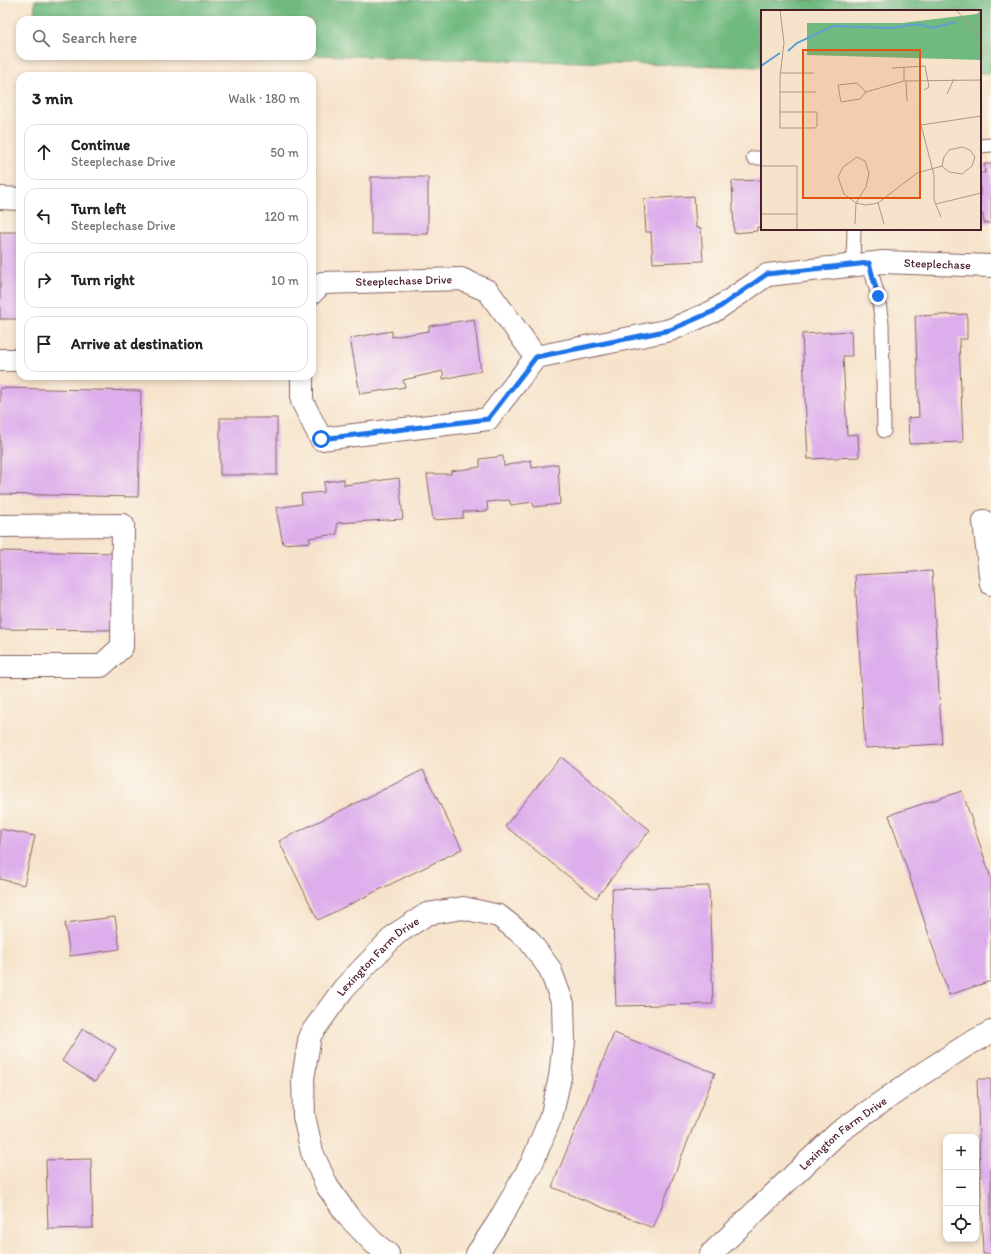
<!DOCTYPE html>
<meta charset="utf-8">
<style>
:root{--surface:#fff;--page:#f6f6f6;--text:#222;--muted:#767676;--line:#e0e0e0}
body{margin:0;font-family:Itim,sans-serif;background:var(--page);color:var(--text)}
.controls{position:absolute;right:12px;bottom:12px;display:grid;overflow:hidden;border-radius:8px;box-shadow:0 2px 6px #0003}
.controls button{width:36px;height:36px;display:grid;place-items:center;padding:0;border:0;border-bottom:1px solid var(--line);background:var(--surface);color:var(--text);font:20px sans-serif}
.stop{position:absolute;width:12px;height:12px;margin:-9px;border:3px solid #1a73e8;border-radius:50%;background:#fff}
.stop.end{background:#1a73e8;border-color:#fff;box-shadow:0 1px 4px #0008}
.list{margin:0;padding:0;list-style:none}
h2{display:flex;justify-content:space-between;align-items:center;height:52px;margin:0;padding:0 16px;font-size:17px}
h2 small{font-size:13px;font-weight:400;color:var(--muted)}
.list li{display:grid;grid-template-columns:26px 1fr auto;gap:12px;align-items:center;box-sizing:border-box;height:56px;margin:0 8px 8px;padding:0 8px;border:1px solid var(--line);border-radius:12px}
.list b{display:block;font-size:15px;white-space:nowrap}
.list p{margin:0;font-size:13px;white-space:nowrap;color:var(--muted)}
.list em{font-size:13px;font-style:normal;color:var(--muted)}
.icon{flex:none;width:22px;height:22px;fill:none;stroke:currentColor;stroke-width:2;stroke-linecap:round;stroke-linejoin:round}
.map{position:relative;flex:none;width:991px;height:1254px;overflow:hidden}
.search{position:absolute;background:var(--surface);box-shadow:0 2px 6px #0003;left:16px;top:16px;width:300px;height:44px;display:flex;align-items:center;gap:10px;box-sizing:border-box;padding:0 14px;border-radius:12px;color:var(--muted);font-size:15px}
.panel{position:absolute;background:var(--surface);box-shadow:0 2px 6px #0003;left:16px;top:72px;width:300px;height:308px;border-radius:12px}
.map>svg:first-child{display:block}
</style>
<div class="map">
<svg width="991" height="1254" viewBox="0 0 991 1254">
<rect width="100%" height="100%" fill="#fbf7ec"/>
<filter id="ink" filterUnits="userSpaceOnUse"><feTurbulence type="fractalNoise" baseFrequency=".025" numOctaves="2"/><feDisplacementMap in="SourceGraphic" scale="8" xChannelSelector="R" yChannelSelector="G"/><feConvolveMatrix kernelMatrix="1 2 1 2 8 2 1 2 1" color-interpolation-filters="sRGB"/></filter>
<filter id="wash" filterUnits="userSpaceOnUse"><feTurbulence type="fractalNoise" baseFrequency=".012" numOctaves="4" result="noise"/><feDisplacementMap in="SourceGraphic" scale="16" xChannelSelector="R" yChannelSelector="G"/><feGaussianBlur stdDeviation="0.9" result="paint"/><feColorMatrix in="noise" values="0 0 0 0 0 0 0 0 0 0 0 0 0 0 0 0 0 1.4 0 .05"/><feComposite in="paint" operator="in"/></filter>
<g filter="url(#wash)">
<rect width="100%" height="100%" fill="#f6e3cb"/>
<!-- forest -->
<polygon fill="#70ba80" stroke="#5d6c56" points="35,0 991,0 991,73 980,73 980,11 762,11 762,67 312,55 312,20 34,20"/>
<g id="blocks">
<!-- building -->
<g fill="#ddaeec">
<polygon points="984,164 991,164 991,223 984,223 983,214 980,214 980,173 985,173"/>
<rect x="371" y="177" width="57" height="57"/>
<polygon points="762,180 762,227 757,227 757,231 734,233 732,181"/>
<polygon points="694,196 696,228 701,228 703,261 653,263 651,232 646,232 644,199"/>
<rect x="0" y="232" width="20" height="87"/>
<polygon points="967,314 967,339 959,339 963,442 909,444 908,418 919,417 915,316"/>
<polygon points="474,319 481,371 443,379 443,371 403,380 405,387 360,394 350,338 392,331 392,337 429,331 429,326"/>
<polygon points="851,331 852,356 843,356 847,435 858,434 859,457 808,459 802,334"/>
<polygon points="0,388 141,391 138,497 0,494"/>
<rect x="220" y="418" width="57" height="57"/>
<polygon points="503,456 504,466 531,460 532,468 558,464 560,504 534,507 533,502 511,505 509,500 487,502 488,511 463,512 463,518 433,520 427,474 451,474 451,471 480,467 480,459"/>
<polygon points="399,478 403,519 337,523 337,534 309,538 311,542 283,544 276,508 302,504 301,494 324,492 324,482 344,479 344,485"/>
<polygon points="0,551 116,553 115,630 0,629"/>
<polygon points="932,571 942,744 865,748 855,575"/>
<polygon points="561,757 650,830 596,898 505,826"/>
<polygon points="423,770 462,849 318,920 279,841"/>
<polygon points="962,791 991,878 991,981 949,995 889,815"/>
<polygon points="0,829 35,836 24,885 0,879"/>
<polygon points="709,886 713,1004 616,1006 612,889"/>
<polygon points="115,917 120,949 70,956 65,923"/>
<polygon points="83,1028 116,1049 95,1082 62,1061"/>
<polygon points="614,1033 715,1073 653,1228 552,1187"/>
<polygon points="977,1079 991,1079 991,1254 983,1254"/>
<polygon points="91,1159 93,1228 48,1229 46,1160"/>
</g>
</g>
</g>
<g filter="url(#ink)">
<use href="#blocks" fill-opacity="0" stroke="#866463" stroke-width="1"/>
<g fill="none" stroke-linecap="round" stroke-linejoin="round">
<!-- service casing -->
<g stroke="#866463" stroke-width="15">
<g id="service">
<polyline points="980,146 991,145"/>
<polyline points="753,158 762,158"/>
<polyline points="869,263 878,296 882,324 884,431"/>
<polyline points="853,265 854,229"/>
</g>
</g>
<!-- minor casing -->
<g stroke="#866463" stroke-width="24">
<g id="minor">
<polyline points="0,198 20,199"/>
<path id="s1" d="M312,293L322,283L461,279L488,291L536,357"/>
<polyline points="0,360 20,360"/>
<path id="s2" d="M302,376V401L321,439L488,419L536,357L670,330L714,311L767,275L883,262L991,266"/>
<polyline points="984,521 991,584"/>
<polyline points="0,526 123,525 122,647 101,666 0,666"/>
<path id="s3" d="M388,1254L374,1243L348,1216L327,1186L312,1152L304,1116L303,1079L310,1035L344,988L396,934L427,914L463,908L499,916L528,939L550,969L563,1004L564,1041L560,1077L552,1114L532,1163L497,1224L477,1254"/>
<path id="s4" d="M711,1254L839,1132L919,1076L967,1045L991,1032"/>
</g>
</g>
<!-- service -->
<use href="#service" stroke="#fff" stroke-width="13"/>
<!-- minor -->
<use href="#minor" stroke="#fff" stroke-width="22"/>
</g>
</g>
<g fill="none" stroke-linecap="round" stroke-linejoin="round" filter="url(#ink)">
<!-- route -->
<polyline stroke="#1a73e8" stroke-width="5" points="321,439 488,419 536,357 670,330 714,311 767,274 869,263 878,296"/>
</g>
<g text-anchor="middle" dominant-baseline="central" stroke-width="4" stroke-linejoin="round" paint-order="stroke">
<!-- street labels -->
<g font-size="12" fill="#4a1f2b" stroke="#fbf7ec">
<text stroke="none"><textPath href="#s2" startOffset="734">Steeplechase</textPath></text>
<text stroke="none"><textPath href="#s1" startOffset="96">Steeplechase Drive</textPath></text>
<text stroke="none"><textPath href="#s3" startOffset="352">Lexington Farm Drive</textPath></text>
<text stroke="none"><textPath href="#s4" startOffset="179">Lexington Farm Drive</textPath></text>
</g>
</g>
<!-- overview -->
<g transform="translate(761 10)">
<rect width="220" height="220" fill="#f6e3cb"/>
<path d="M220,0V50L46,45V13H141L216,4Z" fill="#70ba80"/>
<path fill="none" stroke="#5fa0d2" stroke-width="2" d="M27,41L36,33L72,16L129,18L158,14L171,18L195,12M0,56L19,43"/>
<path fill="none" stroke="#b1958b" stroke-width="1" d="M195,0L220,27M131,58L164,56L168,77L163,80M20,63H53M143,71V58M145,71L146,91M19,82H55M105,82L99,89L80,92L77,75L96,73L105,82L143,71L220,70M186,84L193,69M158,101L160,115M19,102H56V116L54,118H19V67L23,33L19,0M201,137L209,140L214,147L211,156L201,164L188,162L181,156L183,147L188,140ZM96,147L104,151L108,163L105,177L95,193L83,184L77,167L82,157ZM0,156H36V220M117,193L123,214M175,194L220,183M0,204H36M180,207L173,190V165L160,115L220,106M94,214L95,193L105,195L117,193L156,163L181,156"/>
<path fill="#e0560e" fill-opacity="0.15" stroke="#e0560e" stroke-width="2" d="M42,40H159V188H42Z"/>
<rect width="220" height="220" fill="none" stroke="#4a1f2b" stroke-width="2"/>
</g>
</svg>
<div class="controls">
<button>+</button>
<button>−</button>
<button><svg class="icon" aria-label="locate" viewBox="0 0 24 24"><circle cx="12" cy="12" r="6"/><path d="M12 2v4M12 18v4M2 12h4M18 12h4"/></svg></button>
</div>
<div class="stop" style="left:321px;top:439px"></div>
<div class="stop end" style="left:878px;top:296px"></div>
<div class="search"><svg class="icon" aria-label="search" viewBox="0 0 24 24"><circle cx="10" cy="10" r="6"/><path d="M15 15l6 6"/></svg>Search here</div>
<section class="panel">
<h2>3 min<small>Walk · 180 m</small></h2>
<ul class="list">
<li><svg class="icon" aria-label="ahead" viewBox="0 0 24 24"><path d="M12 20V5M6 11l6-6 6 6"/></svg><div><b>Continue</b><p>Steeplechase Drive</p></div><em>50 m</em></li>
<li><svg class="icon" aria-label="left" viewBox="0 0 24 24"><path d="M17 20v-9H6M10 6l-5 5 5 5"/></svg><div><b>Turn left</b><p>Steeplechase Drive</p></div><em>120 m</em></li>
<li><svg class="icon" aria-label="right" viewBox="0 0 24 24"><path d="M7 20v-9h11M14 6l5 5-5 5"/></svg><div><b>Turn right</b></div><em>10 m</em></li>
<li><svg class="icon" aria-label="arrive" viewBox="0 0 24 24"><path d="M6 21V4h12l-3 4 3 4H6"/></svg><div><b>Arrive at destination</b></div></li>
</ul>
</section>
</div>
